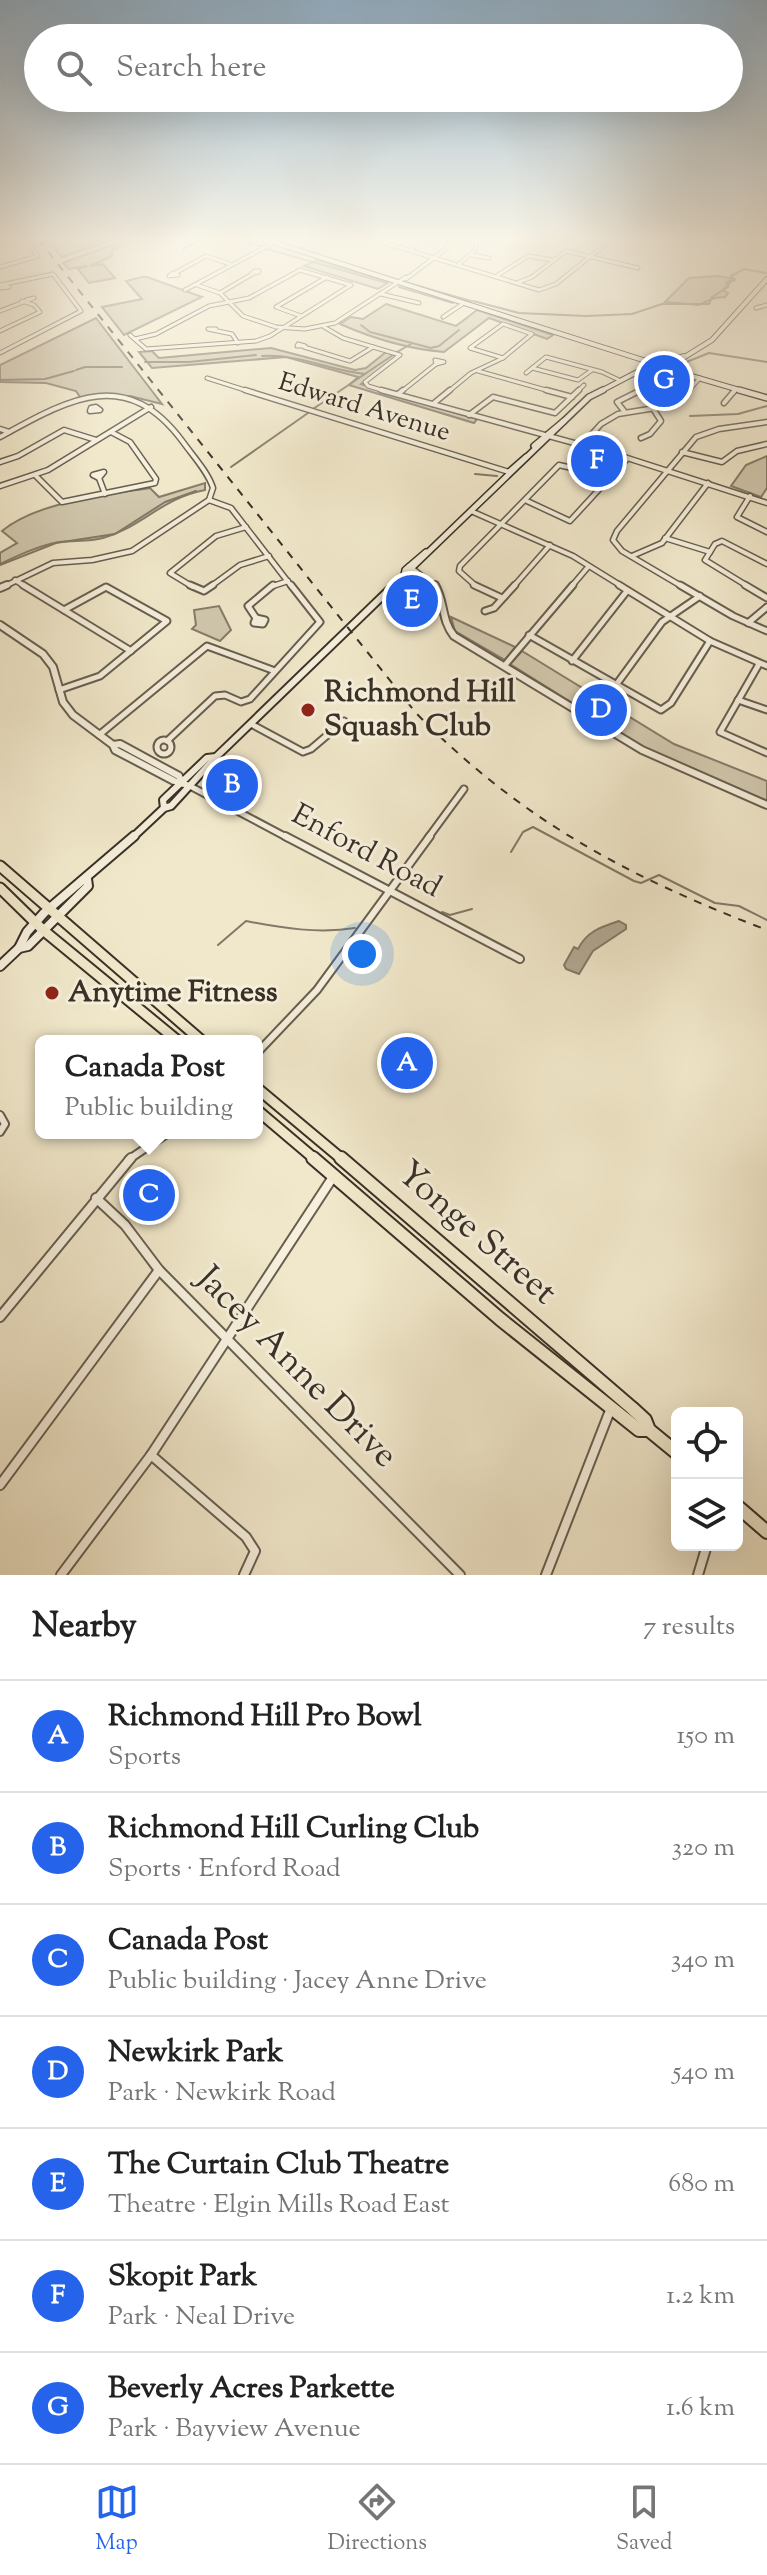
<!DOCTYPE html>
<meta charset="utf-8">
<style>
:root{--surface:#fff;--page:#f2f2f2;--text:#222;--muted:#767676;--line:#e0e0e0;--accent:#2563eb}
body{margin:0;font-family:"Sorts Mill Goudy",serif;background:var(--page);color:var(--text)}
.controls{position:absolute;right:24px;bottom:24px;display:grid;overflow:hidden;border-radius:12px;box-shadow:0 8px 32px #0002}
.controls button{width:72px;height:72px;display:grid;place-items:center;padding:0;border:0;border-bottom:2px solid var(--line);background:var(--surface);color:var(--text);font:40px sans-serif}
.you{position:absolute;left:362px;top:954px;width:28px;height:28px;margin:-20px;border:6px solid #fff;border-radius:50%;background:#1a73e8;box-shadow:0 0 0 12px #1a73e833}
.badge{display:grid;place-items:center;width:52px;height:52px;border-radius:50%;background:var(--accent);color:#fff;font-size:26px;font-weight:700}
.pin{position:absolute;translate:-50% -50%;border:4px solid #fff;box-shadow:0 2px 8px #0006}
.popup{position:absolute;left:35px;top:1035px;width:228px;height:104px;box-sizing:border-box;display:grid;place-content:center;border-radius:12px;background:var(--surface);filter:drop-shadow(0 2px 6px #0005);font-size:26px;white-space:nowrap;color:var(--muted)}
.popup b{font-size:30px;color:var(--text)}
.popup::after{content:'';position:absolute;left:50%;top:100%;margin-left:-16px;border:16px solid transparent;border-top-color:var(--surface)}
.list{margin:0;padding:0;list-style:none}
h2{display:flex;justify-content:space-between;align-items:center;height:104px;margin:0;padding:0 32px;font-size:34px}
h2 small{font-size:26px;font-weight:400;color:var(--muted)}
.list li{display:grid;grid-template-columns:52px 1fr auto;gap:24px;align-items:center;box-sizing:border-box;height:112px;padding:0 32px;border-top:2px solid var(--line)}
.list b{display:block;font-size:30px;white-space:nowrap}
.list p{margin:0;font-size:26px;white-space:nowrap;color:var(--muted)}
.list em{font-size:26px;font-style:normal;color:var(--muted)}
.icon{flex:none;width:44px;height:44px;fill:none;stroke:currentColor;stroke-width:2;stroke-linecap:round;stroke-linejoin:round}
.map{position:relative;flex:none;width:767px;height:1575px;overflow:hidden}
.search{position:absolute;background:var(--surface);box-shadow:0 8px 32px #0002;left:24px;right:24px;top:24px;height:88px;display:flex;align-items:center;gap:20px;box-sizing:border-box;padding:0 28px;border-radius:44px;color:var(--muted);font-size:30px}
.sheet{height:888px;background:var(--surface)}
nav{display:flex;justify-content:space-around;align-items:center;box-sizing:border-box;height:112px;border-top:2px solid var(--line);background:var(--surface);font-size:22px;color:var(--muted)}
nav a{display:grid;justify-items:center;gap:4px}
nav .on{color:var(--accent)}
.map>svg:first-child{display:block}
</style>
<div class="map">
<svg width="767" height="1575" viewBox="0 0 767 1575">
<rect width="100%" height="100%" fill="#f1e8cb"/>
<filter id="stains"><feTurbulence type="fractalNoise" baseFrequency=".0025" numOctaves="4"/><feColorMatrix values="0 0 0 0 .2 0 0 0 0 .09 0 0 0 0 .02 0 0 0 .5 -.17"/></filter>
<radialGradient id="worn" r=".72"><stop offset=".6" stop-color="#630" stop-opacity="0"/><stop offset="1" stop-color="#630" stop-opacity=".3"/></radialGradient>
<!-- green -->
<g fill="#d2c9af" stroke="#867c6a" stroke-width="2">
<polygon points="45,239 114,239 62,257"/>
<polygon points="120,242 127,245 113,249 112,256 90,266 103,264 115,278 89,283 78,269 88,266 69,269 63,263"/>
<polygon points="317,260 389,282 378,289 304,266"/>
<polygon points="718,276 734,279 723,290 728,293 725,297 714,298 699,305 665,302 689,278"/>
<polygon points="142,277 147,277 202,297 124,335 102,307 142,299 126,281"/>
<path d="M386,304L456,326L477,310L553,335L547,339L489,318L444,352C408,349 372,338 340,324L351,317L363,319Z"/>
<polygon points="96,318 162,404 130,396 80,397 76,391 46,383 0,382 0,365"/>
<polygon points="271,348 355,370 366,368 386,352 398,356 361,384 477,419 474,423 349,385 358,377 286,357 152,368 139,352 152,351 159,358"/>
<polygon points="585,448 623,459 610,475 571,463"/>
<polygon points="767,456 767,488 761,497 731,486 746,465"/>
<path d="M205,483V490C162,498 142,527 103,538C89,542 74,540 59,542C38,546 19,555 0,564V553L17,543L2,531C37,502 105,495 150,488L159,497Z"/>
<polygon points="219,606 231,630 220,641 192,629 196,625 194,610"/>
<polygon points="451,617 515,647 505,660 455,631"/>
<polygon points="522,651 674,744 767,781 767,801 654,754 510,664"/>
</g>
<!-- water -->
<path fill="#b2a993" stroke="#827967" stroke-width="2" d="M619,921L626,925V929L593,951L579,974L566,969L564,965L574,947L578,949C587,931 601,927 619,921Z"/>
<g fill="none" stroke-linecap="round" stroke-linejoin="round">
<!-- stream -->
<g stroke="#827967" stroke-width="2">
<polyline points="230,239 260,246"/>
<polyline points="289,244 293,239"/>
<polyline points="183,249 203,239"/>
<polyline points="267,249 387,283"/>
<polyline points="408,283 471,301"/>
<polyline points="399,287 453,303"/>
<polyline points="473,301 519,313 586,316 632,314 662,304 709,304 712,297 728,287 726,282 735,280 731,276 744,269 766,273"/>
<polyline points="361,325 370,332 431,348 439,346 459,330"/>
<polyline points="397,352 411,344"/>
<path d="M262,356C301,354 327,370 365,374"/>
<polyline points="145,362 189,362 256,355"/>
<polyline points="679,365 709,353 767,362"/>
<polyline points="76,370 85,367 122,367"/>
<polyline points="0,380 45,379 74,371"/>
<polyline points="313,409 393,355"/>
<polyline points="690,416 738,414 767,406"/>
<polyline points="231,467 308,413"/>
<polyline points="475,474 497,476"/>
<polyline points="0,565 56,543 115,534 165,502 196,491"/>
<polyline points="511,852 523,832 533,827 634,881 641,883 659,875 715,903 739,906 767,920"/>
<polyline points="442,912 450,915 472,909"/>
<path d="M218,945L246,921C282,928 319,934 355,928"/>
</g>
<!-- minor-far4 casing -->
<g stroke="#675e4f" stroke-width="5">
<g id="minor-far4">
<polyline points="372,239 539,290 556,284 612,239"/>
<polyline points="0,241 10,239"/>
<polyline points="411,250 421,239"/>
<polyline points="471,255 489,258"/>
<polyline points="459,264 476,249 477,239"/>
<polyline points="0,267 38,256 26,239"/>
<polygon points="255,271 259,271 259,272 252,273"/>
<polygon points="173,273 178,275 169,276"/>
<polyline points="175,273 206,256 230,264"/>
<polyline points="498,275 528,256 553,260"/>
<polyline points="406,279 447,248 451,239"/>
<polyline points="519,282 532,277 566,251 638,268"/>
<polyline points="0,285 53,274 81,311 0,353"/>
<polyline points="197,285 220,293 243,316 276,327 305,329 335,323 406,277"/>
<polygon points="6,286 9,287 1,288"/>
<polyline points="185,290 273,243"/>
<polyline points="220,293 254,273"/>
<polyline points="381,294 419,303"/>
<polyline points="756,308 767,305"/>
<polyline points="0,311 34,298 26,300"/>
<polyline points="301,316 276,307 327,277"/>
<polyline points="443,317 464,303"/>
<polygon points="503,324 532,334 503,358 470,348"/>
<polyline points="324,327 343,338 400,355 365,382 368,386 388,392"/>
<polyline points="216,329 208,329 232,334 238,343"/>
<polyline points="0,331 40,312 34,305 22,301"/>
<polyline points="130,335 146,349 256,341 270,336 351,285 300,270 249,298 209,306 156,334 135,339"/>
<polygon points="298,344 305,346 297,346"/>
<polyline points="304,347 350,361 373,347"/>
<polygon points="435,360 444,362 436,364"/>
<polyline points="532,368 578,380 592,370"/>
<polyline points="478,371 553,392"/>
<polyline points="526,373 546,357 602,372 619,380"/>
<polyline points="207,378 251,392"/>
<polyline points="401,392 436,364"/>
<polyline points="448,392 471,373 503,358"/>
<polyline points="577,392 584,385"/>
<polyline points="687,392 700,378"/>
<polyline points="734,392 736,389"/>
</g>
</g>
<!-- minor-far3 casing -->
<g stroke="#675e4f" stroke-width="7">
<g id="minor-far3">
<polyline points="245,390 509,472"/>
<polyline points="381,390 618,455 767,503"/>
<polyline points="546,390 572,397"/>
<polyline points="398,394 403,390"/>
<polyline points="724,403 735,390"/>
<polyline points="433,404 450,390"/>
<polygon points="96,407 100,410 90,411 91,408"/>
<polyline points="624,411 617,402 639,391"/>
<polyline points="469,415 493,397 555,413 579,390"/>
<polyline points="0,429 9,432"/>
<polyline points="641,438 650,434 661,421 654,410"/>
<polyline points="582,445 601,424 618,414 674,405 689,390"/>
<polyline points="682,452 722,462 737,451 767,444"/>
<polyline points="0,462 18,456 64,430 96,440"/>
<polygon points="104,472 99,478 93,475"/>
<polyline points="36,476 62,502 155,483 156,479 130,442 111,432"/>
<polyline points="99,478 105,494"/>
<polyline points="0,486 48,470 151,407"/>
<polyline points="750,496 737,517 767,532"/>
<polyline points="209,500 231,508 292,587"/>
<polyline points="527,501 570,521 627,459"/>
<polyline points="471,511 573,556 623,587"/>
<polyline points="665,538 710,552"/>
<polyline points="632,556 662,543 708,483"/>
<polyline points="15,580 26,587"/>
<polyline points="193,587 170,573 216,536 246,527"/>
<polyline points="210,587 240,565 269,556"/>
<polyline points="270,587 288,581"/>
<polyline points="477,587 459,571 460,566 559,465 610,477"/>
<polyline points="513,587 550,545"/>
<polyline points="571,587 588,567"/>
<polyline points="683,587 622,551 613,540 617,531 696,437 719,429 767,422"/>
<polyline points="749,587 705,560 715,544 722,541 767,564"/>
</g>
</g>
<!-- minor-far2 casing -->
<g stroke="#675e4f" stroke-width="9">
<g id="minor-far2">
<polyline points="23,585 131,651"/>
<polyline points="190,585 204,591 213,585"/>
<polyline points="474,585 502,598"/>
<polyline points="619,585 710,641 767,666"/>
<polyline points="680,585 733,616 767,631"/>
<polyline points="745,585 767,598"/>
<polyline points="485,611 494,608 515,585"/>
<polygon points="256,618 265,620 263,624 254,623"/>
<polyline points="256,618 248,606 273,585"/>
<polyline points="748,623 767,607"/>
<polyline points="529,635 661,710 671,703 710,641"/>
<polyline points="572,661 627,591"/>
<polyline points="759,664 720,732 767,753"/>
<polyline points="505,665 573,585"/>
<polyline points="616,685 662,622 700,596"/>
<polyline points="59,690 100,676 167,621 106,587 64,610"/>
<polyline points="738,700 767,710"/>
<polyline points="251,724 303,752 311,749 344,721"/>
<polyline points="99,735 207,646 275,671"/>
<circle cx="164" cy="747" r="7"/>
<polyline points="167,741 215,696 225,695 241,702 250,699 320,622 291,585"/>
<polyline points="190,786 288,838"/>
<polyline points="428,838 464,789"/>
</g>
</g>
<!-- minor-far1 casing -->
<g stroke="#675e4f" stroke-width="10">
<g id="minor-far1">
<polyline points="285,836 520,959"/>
<polyline points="257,1053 317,990 430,836"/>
<polyline points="0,1115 5,1124 0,1132"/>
<polyline points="128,1160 168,1133"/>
</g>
</g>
<!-- minor casing -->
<g stroke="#675e4f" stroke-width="12">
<g id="minor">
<polyline points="96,1198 125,1225 159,1270 460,1575"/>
<polyline points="0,1317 131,1158"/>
<polyline points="151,1455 246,1537 255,1551 244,1575"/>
<polyline points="0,1485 159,1270"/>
<polyline points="61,1575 151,1455 333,1177"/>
<polyline points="546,1575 611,1408"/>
<polyline points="698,1575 707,1545"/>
</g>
</g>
<!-- tertiary-far1 casing -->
<g stroke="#675e4f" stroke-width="7">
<g id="tertiary-far1">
<path d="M0,437C69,399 126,365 183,442C193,456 208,472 213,488L209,500L132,551L92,560L53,563L3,587"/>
<polyline points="409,566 436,587"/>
</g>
</g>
<!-- tertiary casing -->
<g stroke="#675e4f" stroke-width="10">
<g id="tertiary">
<path d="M435,585C445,602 441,620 454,636L642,750L767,805"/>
<polyline points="0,588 7,585"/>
<polyline points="0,625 43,654 53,667 63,702 73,715 113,745 115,750 174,781 190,786"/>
<polyline points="113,745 120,744 179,776 182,782"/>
</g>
</g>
<!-- secondary-far3 casing -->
<g stroke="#393026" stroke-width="6">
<g id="secondary-far3">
<polyline points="263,239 690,375"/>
<polyline points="683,358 712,340 767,279"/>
<polyline points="688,375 746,392"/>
<polyline points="599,392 639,371 684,356"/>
</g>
</g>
<!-- secondary-far2 casing -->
<g stroke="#393026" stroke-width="8">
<g id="secondary-far2">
<polyline points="739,390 767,398"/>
<polyline points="534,446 564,421"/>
<polyline points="509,472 526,457"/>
<polyline points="404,575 405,570 426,552"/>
<polyline points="392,587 589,397 603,390"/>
</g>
</g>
<!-- secondary-far1 casing -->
<g stroke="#393026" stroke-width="10">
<g id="secondary-far1">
<polyline points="164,808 163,800 207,758 216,757"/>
<polyline points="132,838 164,808 171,806 216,757 394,585"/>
</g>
</g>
<!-- secondary casing -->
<g stroke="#393026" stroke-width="12">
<g id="secondary">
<polyline points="19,948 27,932 44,913 134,836"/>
<polyline points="0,966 19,948 28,946 88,886 87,879"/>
</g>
</g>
<!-- primary-far1 casing -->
<g stroke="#393026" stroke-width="13">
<g id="primary-far1">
<polyline points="0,866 202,1041"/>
<polyline points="0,888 43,930 178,1041"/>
<polyline points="257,1088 343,1160"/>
<polyline points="257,1110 316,1160"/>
</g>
</g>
<!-- primary casing -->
<g stroke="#393026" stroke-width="16">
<g id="primary">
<polyline points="313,1158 500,1319 639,1430 649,1430"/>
<polyline points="341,1158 632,1408 645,1420 649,1430 677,1453"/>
<polyline points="737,1506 767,1532"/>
</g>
</g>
<!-- minor-far4 -->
<use href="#minor-far4" stroke="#f6f0dd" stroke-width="3"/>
<!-- minor-far3 -->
<use href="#minor-far3" stroke="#f6f0dd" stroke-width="4"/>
<!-- minor-far2 -->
<use href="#minor-far2" stroke="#f6f0dd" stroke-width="5"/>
<!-- minor-far1 -->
<use href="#minor-far1" stroke="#f6f0dd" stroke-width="6"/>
<!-- minor -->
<use href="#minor" stroke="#f6f0dd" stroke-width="8"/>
<!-- tertiary-far1 -->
<use href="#tertiary-far1" stroke="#f6f0dd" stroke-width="4"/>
<!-- tertiary -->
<use href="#tertiary" stroke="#f6f0dd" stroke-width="6"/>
<!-- secondary-far3 -->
<use href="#secondary-far3" stroke="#f6f0dd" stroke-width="4"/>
<!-- secondary-far2 -->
<use href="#secondary-far2" stroke="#f6f0dd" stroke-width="5"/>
<!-- secondary-far1 -->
<use href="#secondary-far1" stroke="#f6f0dd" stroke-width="6"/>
<!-- secondary -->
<use href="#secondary" stroke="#f6f0dd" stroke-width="8"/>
<!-- primary-far1 -->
<use href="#primary-far1" stroke="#f1e8cb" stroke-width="9"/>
<!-- primary -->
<use href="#primary" stroke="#f1e8cb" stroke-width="12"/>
<!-- rail -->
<path stroke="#393026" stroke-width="2" stroke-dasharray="8 8" stroke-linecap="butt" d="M38,239L416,713C521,820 628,877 767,930"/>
</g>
<!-- sky -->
<linearGradient id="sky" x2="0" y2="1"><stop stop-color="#92b0c6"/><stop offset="0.52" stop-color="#f9f5e8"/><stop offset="1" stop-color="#f9f5e8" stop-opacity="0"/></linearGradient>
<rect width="767" height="460" fill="url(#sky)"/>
<!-- markers -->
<g fill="#8f2418" stroke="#f6f0dd" stroke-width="3">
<circle cx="308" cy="710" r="8"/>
<circle cx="52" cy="993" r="8"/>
</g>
<g text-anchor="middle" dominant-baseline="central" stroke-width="6" stroke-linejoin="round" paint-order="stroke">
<!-- far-street labels -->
<g font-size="26" fill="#393026" stroke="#f6f0dd">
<text transform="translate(364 408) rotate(17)">Edward Avenue</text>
</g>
<!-- poi labels -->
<g font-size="30" font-weight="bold" fill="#393026" stroke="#f6f0dd" text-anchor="start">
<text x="324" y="693">Richmond Hill<tspan x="324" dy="34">Squash Club</tspan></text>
<text x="68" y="993">Anytime Fitness</text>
</g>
<!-- street labels -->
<g font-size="30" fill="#393026" stroke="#f6f0dd">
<text transform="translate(366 852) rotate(28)">Enford Road</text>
</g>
<!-- near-street labels -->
<g font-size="36" fill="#393026" stroke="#f6f0dd">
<text transform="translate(476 1234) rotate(41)">Yonge Street</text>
<text transform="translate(296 1368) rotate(45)">Jacey Anne Drive</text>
</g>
</g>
<rect width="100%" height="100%" filter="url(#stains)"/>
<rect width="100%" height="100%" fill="url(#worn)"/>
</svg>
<div class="controls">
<button><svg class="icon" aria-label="locate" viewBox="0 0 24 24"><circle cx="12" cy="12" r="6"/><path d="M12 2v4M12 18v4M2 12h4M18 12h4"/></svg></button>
<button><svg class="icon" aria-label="layers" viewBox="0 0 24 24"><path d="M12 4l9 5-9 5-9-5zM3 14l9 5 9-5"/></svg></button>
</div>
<div class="you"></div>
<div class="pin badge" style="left:407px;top:1063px">A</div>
<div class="pin badge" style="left:232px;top:785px">B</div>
<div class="pin badge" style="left:149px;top:1195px">C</div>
<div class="popup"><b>Canada Post</b>Public building</div>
<div class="pin badge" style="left:601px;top:710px">D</div>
<div class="pin badge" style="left:412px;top:601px">E</div>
<div class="pin badge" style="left:597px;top:461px">F</div>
<div class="pin badge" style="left:664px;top:381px">G</div>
<div class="search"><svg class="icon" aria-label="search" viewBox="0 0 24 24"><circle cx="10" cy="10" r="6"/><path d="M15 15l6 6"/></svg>Search here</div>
</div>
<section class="sheet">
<h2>Nearby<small>7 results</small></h2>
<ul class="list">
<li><span class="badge">A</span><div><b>Richmond Hill Pro Bowl</b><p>Sports</p></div><em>150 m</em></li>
<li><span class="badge">B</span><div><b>Richmond Hill Curling Club</b><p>Sports · Enford Road</p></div><em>320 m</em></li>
<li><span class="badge">C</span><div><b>Canada Post</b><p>Public building · Jacey Anne Drive</p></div><em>340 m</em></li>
<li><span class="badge">D</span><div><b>Newkirk Park</b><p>Park · Newkirk Road</p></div><em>540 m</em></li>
<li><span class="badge">E</span><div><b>The Curtain Club Theatre</b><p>Theatre · Elgin Mills Road East</p></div><em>680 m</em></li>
<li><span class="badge">F</span><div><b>Skopit Park</b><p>Park · Neal Drive</p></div><em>1.2 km</em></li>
<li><span class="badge">G</span><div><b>Beverly Acres Parkette</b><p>Park · Bayview Avenue</p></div><em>1.6 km</em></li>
</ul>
</section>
<nav>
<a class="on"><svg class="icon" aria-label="map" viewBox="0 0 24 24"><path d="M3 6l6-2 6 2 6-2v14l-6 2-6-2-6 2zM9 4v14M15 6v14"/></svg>Map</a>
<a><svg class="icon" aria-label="directions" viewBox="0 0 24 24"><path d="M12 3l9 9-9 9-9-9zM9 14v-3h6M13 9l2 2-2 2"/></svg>Directions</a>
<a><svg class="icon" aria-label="saved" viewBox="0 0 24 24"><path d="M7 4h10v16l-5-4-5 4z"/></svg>Saved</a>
</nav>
